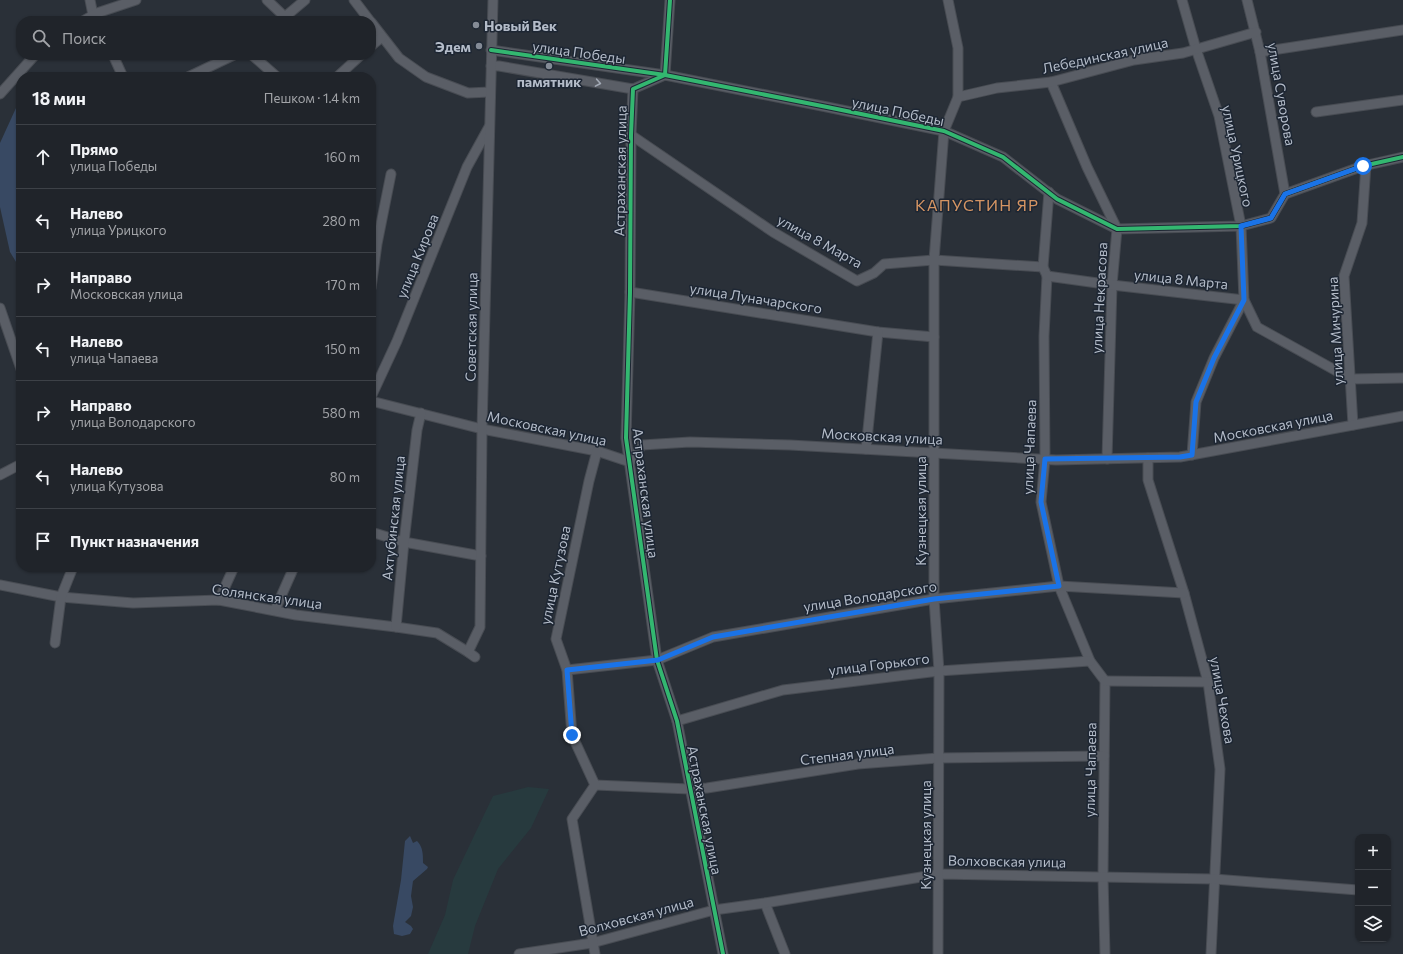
<!DOCTYPE html>
<html lang="ru">
<meta charset="utf-8">
<style>
:root{--surface:#20242a;--page:#2d3036;--text:#f1f3f6;--muted:#a2a4a8;--line:#3d4147}
body{margin:0;font-family:Commissioner,sans-serif;background:var(--page);color:var(--text)}
.controls{position:absolute;right:12px;bottom:12px;display:grid;overflow:hidden;border-radius:8px;box-shadow:0 1px 3px #0004}
.controls button{width:36px;height:36px;display:grid;place-items:center;padding:0;border:0;border-bottom:1px solid var(--line);background:var(--surface);color:var(--text);font:20px sans-serif}
.stop{position:absolute;width:12px;height:12px;margin:-9px;border:3px solid #1a73e8;border-radius:50%;background:#fff}
.stop.end{background:#1a73e8;border-color:#fff;box-shadow:0 1px 4px #0008}
.list{margin:0;padding:0;list-style:none}
h2{display:flex;justify-content:space-between;align-items:center;height:52px;margin:0;padding:0 16px;font-size:17px}
h2 small{font-size:13px;font-weight:400;color:var(--muted)}
.list li{display:grid;grid-template-columns:26px 1fr auto;gap:12px;align-items:center;box-sizing:border-box;height:64px;padding:0 16px;border-top:1px solid var(--line)}
.list b{display:block;font-size:15px;white-space:nowrap}
.list p{margin:0;font-size:13px;white-space:nowrap;color:var(--muted)}
.list em{font-size:13px;font-style:normal;color:var(--muted)}
.icon{flex:none;width:22px;height:22px;fill:none;stroke:currentColor;stroke-width:2;stroke-linecap:round;stroke-linejoin:round}
.map{position:relative;flex:none;width:1403px;height:954px;overflow:hidden}
.search{position:absolute;background:var(--surface);box-shadow:0 1px 3px #0004;left:16px;top:16px;width:360px;height:44px;display:flex;align-items:center;gap:10px;box-sizing:border-box;padding:0 14px;border-radius:16px;color:var(--muted);font-size:15px}
.panel{position:absolute;background:var(--surface);box-shadow:0 1px 3px #0004;left:16px;top:72px;width:360px;height:500px;border-radius:16px}
.map>svg:first-child{display:block}
</style>
<div class="map">
<svg width="1403" height="954" viewBox="0 0 1403 954">
<rect width="100%" height="100%" fill="#2a3038"/>
<!-- green -->
<polygon fill="#273a3e" points="528,787 549,789 531,828 498,869 475,926 468,954 428,954 445,915 453,880 493,796"/>
<!-- water -->
<g fill="#384963">
<polygon points="16,108 21,108 21,270 10,252 0,207 0,143"/>
<path d="M410,836L413,843L417,841C423,847 423,854 423,863L428,867L427,869L413,881L411,896L413,907L411,916L405,922L411,926L413,929L410,934L402,936L394,934L393,926L401,880L405,841Z"/>
</g>
<g fill="none" stroke-linecap="round" stroke-linejoin="round">
<!-- minor casing -->
<g stroke="#484c53" stroke-width="11">
<g id="minor">
<polyline points="90,0 93,15"/>
<polyline points="267,0 285,17"/>
<polyline points="354,0 370,21"/>
<polyline points="670,0 665,75 633,89 631,135 630,292 626,438 657,660 677,721 723,954"/>
<polyline points="1182,0 1196,49 1219,116 1241,226 1244,300 1214,358 1196,402 1192,455"/>
<polyline points="1247,0 1260,52 1285,194"/>
<polyline points="83,21 97,13 136,0"/>
<polyline points="280,21 305,0"/>
<polyline points="371,22 399,58 426,77 468,93 490,92"/>
<polyline points="371,46 382,37"/>
<polyline points="491,50 665,75 827,107 944,131 1003,157 1057,199 1117,229 1241,226 1271,218 1285,194 1363,166 1403,157"/>
<polyline points="1260,52 1403,30"/>
<polyline points="113,55 123,77"/>
<polyline points="252,55 277,77"/>
<polyline points="491,66 499,66 633,89"/>
<polyline points="188,77 234,55"/>
<polyline points="337,77 361,55"/>
<polyline points="1051,82 1087,167 1117,229 1112,285 1107,459"/>
<polyline points="0,94 35,55"/>
<polyline points="958,97 997,88 1051,82 1134,60 1183,53 1256,32"/>
<polyline points="1316,112 1403,100"/>
<polyline points="631,135 773,232 857,281 874,273 884,264 934,260 1043,267"/>
<polyline points="1049,192 1043,267 1047,276 1044,336 1045,459 1041,502 1059,586 1090,661 1105,681 1103,877 1105,954"/>
<polyline points="1047,276 1112,285 1244,300 1257,327 1351,379 1403,378"/>
<polyline points="371,288 377,244 391,174"/>
<polyline points="630,292 878,332 934,337"/>
<polyline points="0,308 21,369"/>
<polyline points="371,397 397,341 467,167 489,127"/>
<polyline points="371,401 482,429 597,451 630,462"/>
<polyline points="1353,425 1344,276 1362,223 1366,165"/>
<polyline points="866,449 878,332"/>
<polyline points="1148,458 1148,480 1184,593 1208,682 1220,769 1211,954"/>
<polyline points="630,462 642,445 690,442 790,445 1056,460 1180,457 1403,416"/>
<polyline points="0,475 21,464"/>
<polyline points="371,532 404,542 481,556"/>
<polyline points="0,585 61,597 133,603 219,600 296,615 396,627 437,633 468,652 475,657"/>
<polyline points="219,600 234,567"/>
<polyline points="275,610 294,567"/>
<polyline points="396,627 404,542 417,430 421,413"/>
<polyline points="55,643 61,597 73,567"/>
<polyline points="468,652 480,627 482,429 493,0"/>
<polyline points="567,670 657,660 713,637 934,599 1059,586 1184,593"/>
<polyline points="1105,681 1208,682"/>
<polyline points="677,721 783,690 939,671 1090,661"/>
<polyline points="595,785 690,789 707,788 858,764 938,758 1104,756"/>
<polyline points="765,903 785,954"/>
<polyline points="519,954 592,943 714,910 765,903 939,874 1214,879 1358,890"/>
<polyline points="595,954 572,819 595,785 572,735 567,670 556,639 589,481 597,451"/>
<polyline points="938,954 939,671 934,599 934,260 944,131 958,97 958,48 948,0"/>
</g>
</g>
<!-- minor -->
<use href="#minor" stroke="#5a5e66" stroke-width="9"/>
<!-- cycleway casing -->
<g stroke="#1d2633" stroke-width="6">
<g id="cycleway">
<polyline points="670,0 665,75 633,89 631,135 630,292 626,438 657,660 677,721 723,954"/>
<polyline points="491,50 665,75 827,107 944,131 1003,157 1057,199 1117,229 1241,226 1271,218 1285,194 1363,166 1403,157"/>
</g>
</g>
<!-- cycleway -->
<use href="#cycleway" stroke="#33b770" stroke-width="4"/>
</g>
<!-- one-way arrows -->
<defs><path id="oneway-chevron" d="M-2-3.5L2.5 0L-2 3.5" fill="none" stroke-width="1.6" stroke-linecap="round" stroke-linejoin="round"/></defs>
<use stroke="#a2a9b5" href="#oneway-chevron" transform="translate(598 83) rotate(10)"/>
<g fill="none" stroke-linecap="round" stroke-linejoin="round">
<!-- route -->
<polyline stroke="#1a73e8" stroke-width="5" points="572,735 567,670 658,660 713,637 934,599 1059,586 1041,502 1045,459 1180,457 1192,455 1196,402 1214,358 1244,300 1241,226 1271,218 1285,194 1363,166"/>
</g>
<!-- markers -->
<g fill="#848b96" stroke="#1d2633" stroke-width="1.5">
<circle cx="476" cy="25" r="4"/>
<circle cx="479" cy="46" r="4"/>
<circle cx="549" cy="66" r="4"/>
</g>
<g text-anchor="middle" dominant-baseline="central" stroke-width="3" stroke-linejoin="round" paint-order="stroke">
<!-- poi labels -->
<g font-size="14" font-weight="bold" fill="#b4bcc9" stroke="#1d2633" text-anchor="start">
<text x="484" y="25">Новый Век</text>
<text x="471" y="46" text-anchor="end">Эдем</text>
<text x="549" y="81" text-anchor="middle">памятник</text>
</g>
<!-- street labels -->
<g font-size="14" fill="#b4bcc9" stroke="#1d2633">
<text transform="translate(579 52) rotate(8)">улица Победы</text>
<text transform="translate(1105 55) rotate(-12)">Лебединская улица</text>
<text transform="translate(1282 94) rotate(80)">улица Суворова</text>
<text transform="translate(898 111) rotate(12)">улица Победы</text>
<text transform="translate(1238 156) rotate(78)">улица Урицкого</text>
<text transform="translate(620 171) rotate(-89)">Астраханская улица</text>
<text transform="translate(820 241) rotate(29)">улица 8 Марта</text>
<text transform="translate(417 256) rotate(-68)">улица Кирова</text>
<text transform="translate(1181 279) rotate(6)">улица 8 Марта</text>
<text transform="translate(756 298) rotate(9)">улица Луначарского</text>
<text transform="translate(1099 298) rotate(-87)">улица Некрасова</text>
<text transform="translate(471 327) rotate(-89)">Советская улица</text>
<text transform="translate(1335 331) rotate(-93)">улица Мичурина</text>
<text transform="translate(1273 426) rotate(-11)">Московская улица</text>
<text transform="translate(547 428) rotate(12)">Московская улица</text>
<text transform="translate(882 436) rotate(3)">Московская улица</text>
<text transform="translate(1029 447) rotate(-88)">улица Чапаева</text>
<text transform="translate(646 493) rotate(83)">Астраханская улица</text>
<text transform="translate(920 511) rotate(-90)">Кузнецкая улица</text>
<text transform="translate(393 518) rotate(-84)">Ахтубинская улица</text>
<text transform="translate(555 575) rotate(-78)">улица Кутузова</text>
<text transform="translate(267 596) rotate(8)">Солянская улица</text>
<text transform="translate(870 596) rotate(-9)">улица Володарского</text>
<text transform="translate(879 664) rotate(-7)">улица Горького</text>
<text transform="translate(1223 700) rotate(80)">улица Чехова</text>
<text transform="translate(847 754) rotate(-7)">Степная улица</text>
<text transform="translate(1090 770) rotate(-89)">улица Чапаева</text>
<text transform="translate(705 810) rotate(79)">Астраханская улица</text>
<text transform="translate(925 835) rotate(-90)">Кузнецкая улица</text>
<text transform="translate(1007 861) rotate(1)">Волховская улица</text>
<text transform="translate(636 916) rotate(-15)">Волховская улица</text>
</g>
<!-- quarter labels -->
<g font-size="16" letter-spacing="1" fill="#d59563" stroke="#1d2633">
<text x="977" y="204">КАПУСТИН ЯР</text>
</g>
</g>
</svg>
<div class="controls">
<button>+</button>
<button>−</button>
<button><svg class="icon" aria-label="layers" viewBox="0 0 24 24"><path d="M12 4l9 5-9 5-9-5zM3 14l9 5 9-5"/></svg></button>
</div>
<div class="stop" style="left:1363px;top:166px"></div>
<div class="stop end" style="left:572px;top:735px"></div>
<div class="search"><svg class="icon" aria-label="search" viewBox="0 0 24 24"><circle cx="10" cy="10" r="6"/><path d="M15 15l6 6"/></svg>Поиск</div>
<section class="panel">
<h2>18 мин<small>Пешком · 1.4 km</small></h2>
<ul class="list">
<li><svg class="icon" aria-label="ahead" viewBox="0 0 24 24"><path d="M12 20V5M6 11l6-6 6 6"/></svg><div><b>Прямо</b><p>улица Победы</p></div><em>160 m</em></li>
<li><svg class="icon" aria-label="left" viewBox="0 0 24 24"><path d="M17 20v-9H6M10 6l-5 5 5 5"/></svg><div><b>Налево</b><p>улица Урицкого</p></div><em>280 m</em></li>
<li><svg class="icon" aria-label="right" viewBox="0 0 24 24"><path d="M7 20v-9h11M14 6l5 5-5 5"/></svg><div><b>Направо</b><p>Московская улица</p></div><em>170 m</em></li>
<li><svg class="icon" aria-label="left" viewBox="0 0 24 24"><path d="M17 20v-9H6M10 6l-5 5 5 5"/></svg><div><b>Налево</b><p>улица Чапаева</p></div><em>150 m</em></li>
<li><svg class="icon" aria-label="right" viewBox="0 0 24 24"><path d="M7 20v-9h11M14 6l5 5-5 5"/></svg><div><b>Направо</b><p>улица Володарского</p></div><em>580 m</em></li>
<li><svg class="icon" aria-label="left" viewBox="0 0 24 24"><path d="M17 20v-9H6M10 6l-5 5 5 5"/></svg><div><b>Налево</b><p>улица Кутузова</p></div><em>80 m</em></li>
<li><svg class="icon" aria-label="arrive" viewBox="0 0 24 24"><path d="M6 21V4h12l-3 4 3 4H6"/></svg><div><b>Пункт назначения</b></div></li>
</ul>
</section>
</div>
